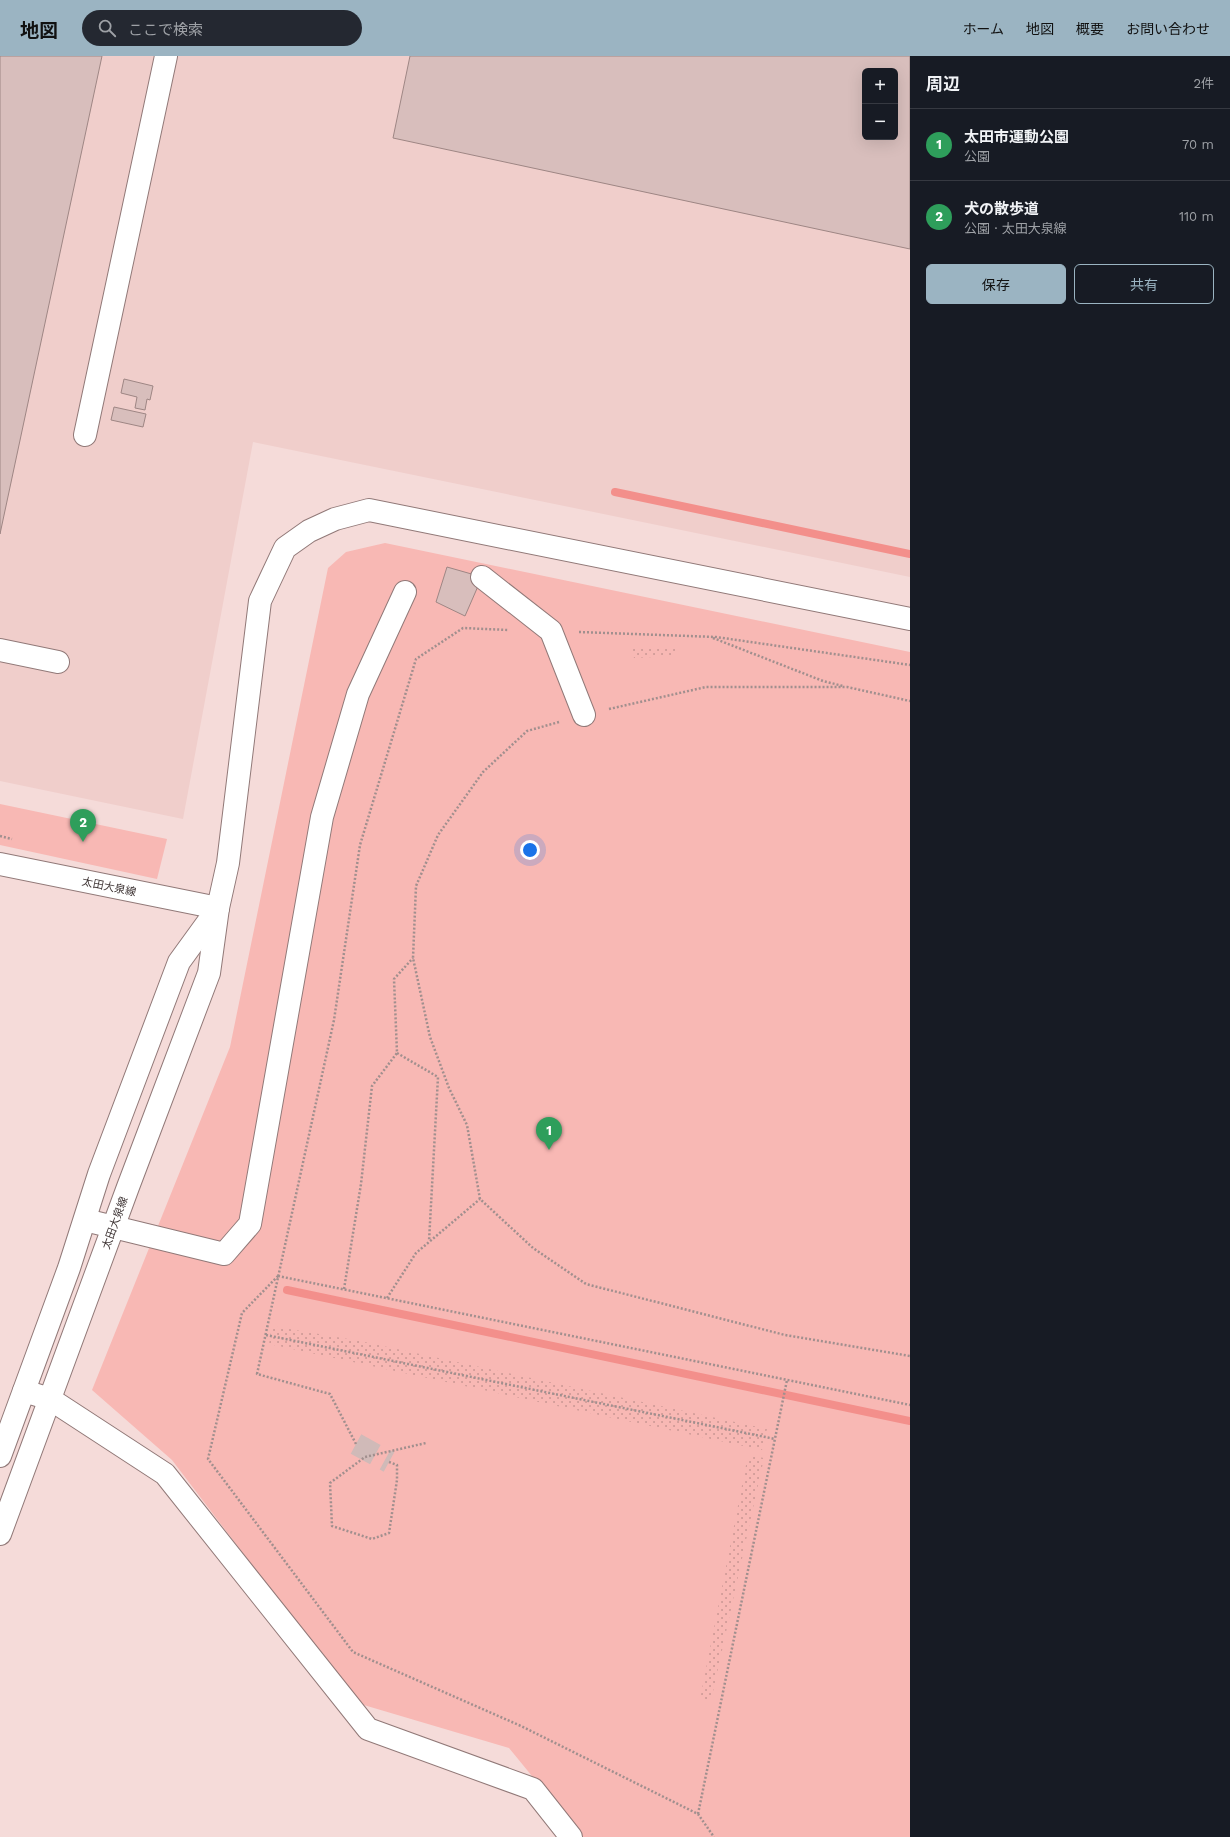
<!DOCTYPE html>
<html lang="ja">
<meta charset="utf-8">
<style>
:root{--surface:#171b24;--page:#242831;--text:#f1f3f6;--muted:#9ea1a6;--line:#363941;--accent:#9bb4c2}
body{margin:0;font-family:"Work Sans","Noto Sans JP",sans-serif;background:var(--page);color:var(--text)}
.controls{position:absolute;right:12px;top:12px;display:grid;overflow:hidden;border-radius:6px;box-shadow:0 4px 16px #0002}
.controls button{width:36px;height:36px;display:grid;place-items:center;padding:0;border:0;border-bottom:1px solid var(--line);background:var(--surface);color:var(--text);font:20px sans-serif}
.you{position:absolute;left:530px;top:794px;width:14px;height:14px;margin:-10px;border:3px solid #fff;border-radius:50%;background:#1a73e8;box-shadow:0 0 0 6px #1a73e833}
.badge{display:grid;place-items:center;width:26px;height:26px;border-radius:50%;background:var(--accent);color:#fff;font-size:13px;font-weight:700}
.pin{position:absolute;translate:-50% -33px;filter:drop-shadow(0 1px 2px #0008)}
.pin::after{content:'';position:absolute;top:21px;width:14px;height:12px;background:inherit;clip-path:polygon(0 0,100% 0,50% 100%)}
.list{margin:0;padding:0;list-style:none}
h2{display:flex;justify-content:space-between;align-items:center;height:52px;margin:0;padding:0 16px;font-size:17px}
h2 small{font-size:13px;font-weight:400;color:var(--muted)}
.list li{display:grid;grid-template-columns:26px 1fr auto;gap:12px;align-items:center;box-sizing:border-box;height:72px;padding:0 16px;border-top:1px solid var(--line)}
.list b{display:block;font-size:15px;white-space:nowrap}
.list p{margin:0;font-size:13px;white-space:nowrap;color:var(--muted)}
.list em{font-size:13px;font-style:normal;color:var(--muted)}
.actions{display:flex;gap:8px;padding:12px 16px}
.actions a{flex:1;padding:9px 0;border:1px solid var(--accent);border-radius:6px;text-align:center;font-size:14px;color:var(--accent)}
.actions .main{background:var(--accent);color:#111}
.icon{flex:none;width:22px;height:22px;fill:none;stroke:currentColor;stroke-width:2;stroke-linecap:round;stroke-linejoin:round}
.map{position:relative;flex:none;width:910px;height:1781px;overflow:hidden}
header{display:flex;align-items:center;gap:24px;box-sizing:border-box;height:56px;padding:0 20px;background:var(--accent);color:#111}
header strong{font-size:19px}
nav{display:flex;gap:22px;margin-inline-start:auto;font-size:14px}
.search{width:280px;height:36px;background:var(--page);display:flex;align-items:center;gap:10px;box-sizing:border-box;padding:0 14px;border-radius:22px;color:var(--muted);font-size:15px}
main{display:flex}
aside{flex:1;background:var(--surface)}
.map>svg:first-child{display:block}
</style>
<header>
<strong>地図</strong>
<div class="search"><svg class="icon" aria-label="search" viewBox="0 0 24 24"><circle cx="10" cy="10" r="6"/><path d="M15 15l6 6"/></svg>ここで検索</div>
<nav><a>ホーム</a><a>地図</a><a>概要</a><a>お問い合わせ</a></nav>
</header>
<main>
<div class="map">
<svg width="910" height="1781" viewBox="0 0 910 1781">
<defs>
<pattern id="garden-dots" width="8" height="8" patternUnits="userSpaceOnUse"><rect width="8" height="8" fill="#f8b8b4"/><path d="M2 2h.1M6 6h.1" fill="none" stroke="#ca9693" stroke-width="1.8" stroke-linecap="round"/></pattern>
</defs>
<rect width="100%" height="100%" fill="#f5dbd9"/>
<!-- built -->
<path fill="#f0cecb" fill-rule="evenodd" d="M0,0H910V521L253,386L183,763L0,725ZM865,15H895V81H865Z"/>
<!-- park -->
<g fill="#f8b8b4">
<polygon points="385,487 910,596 910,1781 582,1781 509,1692 357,1647 172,1404 92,1334 230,991 328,512 346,496"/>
<polygon points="0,748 167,783 157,823 0,789"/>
</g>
<!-- garden -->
<g fill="url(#garden-dots)">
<polygon points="632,593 679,593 675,600 634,602"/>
<polygon points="272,1270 360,1285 767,1373 762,1394 269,1288"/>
<polygon points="748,1399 764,1402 711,1645 700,1643"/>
</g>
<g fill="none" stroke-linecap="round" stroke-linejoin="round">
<!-- stream -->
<g stroke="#f38f8b" stroke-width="8">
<polyline points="615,436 910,498"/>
<polyline points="287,1234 910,1365"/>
</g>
</g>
<!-- building -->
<g fill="#d8bebc" stroke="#9e8684" fill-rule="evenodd">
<polygon points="0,0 102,0 0,478"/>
<path d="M410,0H910V193L393,82ZM865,15H895V81H865Z"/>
<polygon points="124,323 153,330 150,344 147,343 145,354 135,352 137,341 121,337"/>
<polygon points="114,351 146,358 143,371 111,364"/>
<polygon points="447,511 482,521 465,560 436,546"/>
</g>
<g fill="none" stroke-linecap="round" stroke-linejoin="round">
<!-- minor-tunnel -->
<polyline stroke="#d0bab8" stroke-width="22" stroke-dasharray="22 11" stroke-linecap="butt" points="356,1388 389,1406"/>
<!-- minor casing -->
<g stroke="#917978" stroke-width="24">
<g id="minor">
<polyline points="85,379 166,0"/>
<polyline points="482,521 551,575 584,659"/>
<polyline points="0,594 58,606"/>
<polyline points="218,852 228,807 260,545 285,492 309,475 335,463 369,454 910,563"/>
<polyline points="85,1164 224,1198 250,1168 322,761 358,638 405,536"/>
<polyline points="24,1335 50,1343 165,1418 368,1673 533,1733 571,1781"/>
</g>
</g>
<!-- major casing -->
<g stroke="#917978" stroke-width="24">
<g id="major">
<polyline points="0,808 218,852"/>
<polyline points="0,1400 69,1212 99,1118 179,906 216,855"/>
<polyline points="0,1478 128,1131 209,917 218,852"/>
</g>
</g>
<!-- path -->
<g stroke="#a18f8e" stroke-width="2.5" stroke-dasharray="2 2" stroke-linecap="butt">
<polyline points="579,576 716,581 910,609"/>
<polyline points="713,582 823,625 843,630"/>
<polyline points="609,653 706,631 847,631 910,645"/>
<polyline points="559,666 527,675 483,716 438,779 416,830 413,902 430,981 449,1032 467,1069 480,1143 533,1192 586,1228 785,1279 910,1300"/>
<polyline points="0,780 12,783"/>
<polyline points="397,997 438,1021 429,1185"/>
<polyline points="278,1220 242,1257 208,1403 353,1596 521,1670 698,1758 714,1781"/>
<polyline points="278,1220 910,1349"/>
<polyline points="344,1233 361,1128 372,1030 397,997 394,923 413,902"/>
<polyline points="387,1242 416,1197 480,1143"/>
<polyline points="266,1279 775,1383"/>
<polyline points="356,1388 330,1338 257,1318 334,964 360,789 416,603 463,572 508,574"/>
<polyline points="389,1406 397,1409 397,1424 389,1477 372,1483 332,1470 330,1427 365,1401 426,1387"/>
<polyline points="698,1758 787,1324"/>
</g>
<!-- minor -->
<use href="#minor" stroke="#fff" stroke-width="22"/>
<!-- major -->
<use href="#major" stroke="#fff" stroke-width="22"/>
</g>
<g text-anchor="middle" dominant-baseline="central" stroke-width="4" stroke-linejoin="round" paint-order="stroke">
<!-- street labels -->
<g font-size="11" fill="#3e3434" stroke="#fff">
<text transform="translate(109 831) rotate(12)">太田大泉線</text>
<text transform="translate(115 1167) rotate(-70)">太田大泉線</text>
</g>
</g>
</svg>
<div class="controls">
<button>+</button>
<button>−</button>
</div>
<div class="you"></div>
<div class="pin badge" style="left:549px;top:1094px;background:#2e9e5b">1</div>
<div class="pin badge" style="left:83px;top:786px;background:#2e9e5b">2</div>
</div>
<aside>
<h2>周辺<small>2件</small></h2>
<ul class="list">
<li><span class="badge" style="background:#2e9e5b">1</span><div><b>太田市運動公園</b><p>公園</p></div><em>70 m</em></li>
<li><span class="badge" style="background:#2e9e5b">2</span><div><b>犬の散歩道</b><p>公園 · 太田大泉線</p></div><em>110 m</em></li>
</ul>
<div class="actions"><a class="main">保存</a><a>共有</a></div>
</aside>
</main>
